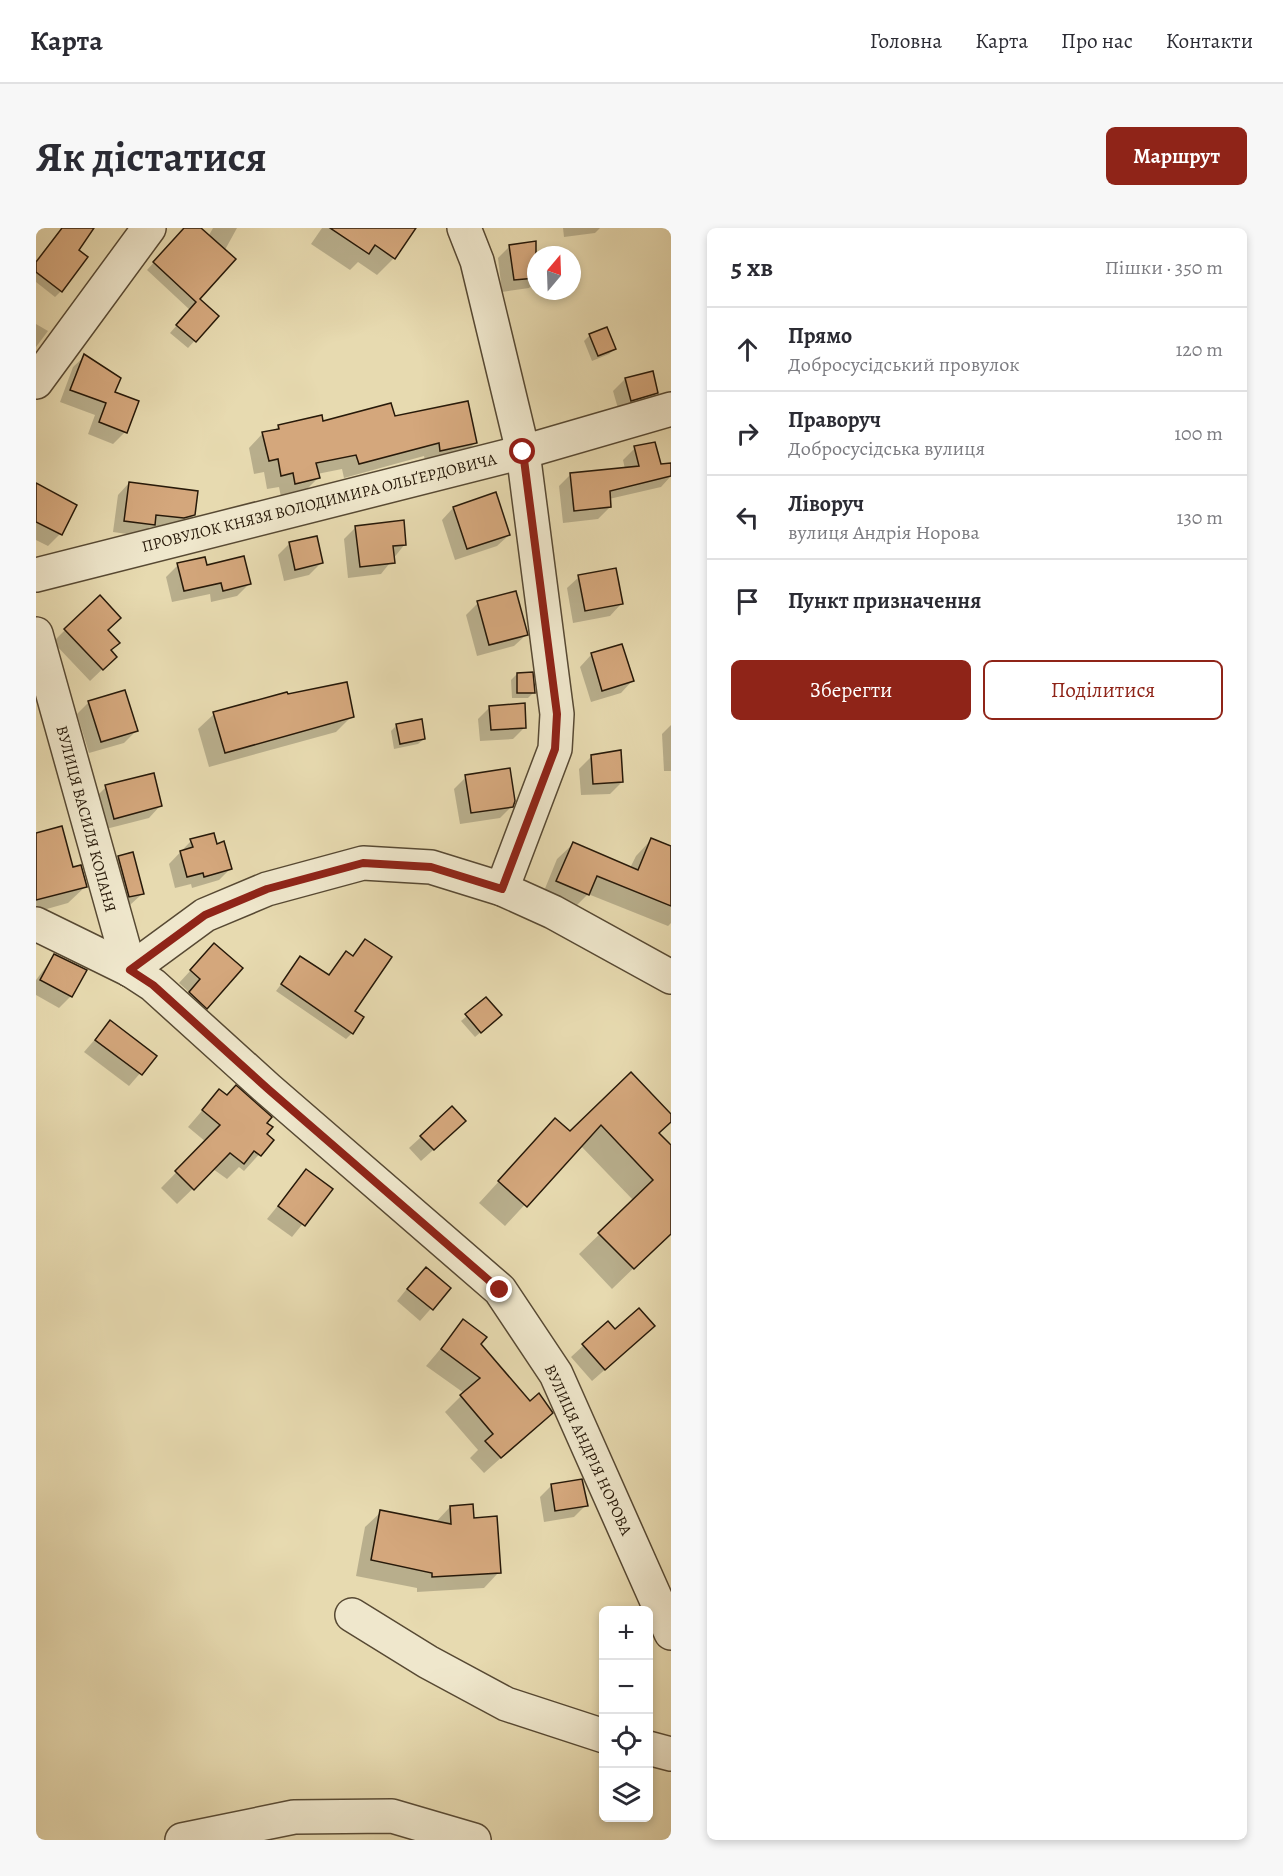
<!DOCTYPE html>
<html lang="uk">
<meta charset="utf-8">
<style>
:root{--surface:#fff;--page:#f7f7f7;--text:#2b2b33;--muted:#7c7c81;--line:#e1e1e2;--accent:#8f2418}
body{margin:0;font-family:Alegreya,serif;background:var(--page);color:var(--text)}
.controls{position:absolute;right:18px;bottom:18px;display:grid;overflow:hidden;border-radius:9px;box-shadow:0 3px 9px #0003}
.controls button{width:54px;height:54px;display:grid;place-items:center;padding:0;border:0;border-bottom:2px solid var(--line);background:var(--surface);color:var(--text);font:30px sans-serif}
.compass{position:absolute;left:491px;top:18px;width:54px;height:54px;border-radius:50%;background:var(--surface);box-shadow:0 3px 9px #0003;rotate:19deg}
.stop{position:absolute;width:18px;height:18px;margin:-14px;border:4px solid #8f2418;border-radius:50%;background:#fff}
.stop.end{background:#8f2418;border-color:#fff;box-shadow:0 2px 6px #0008}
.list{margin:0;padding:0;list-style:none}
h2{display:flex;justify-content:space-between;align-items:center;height:78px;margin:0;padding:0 24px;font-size:26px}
h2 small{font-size:20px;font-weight:400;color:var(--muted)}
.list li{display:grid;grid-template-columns:39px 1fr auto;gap:18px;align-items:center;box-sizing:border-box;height:84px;padding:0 24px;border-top:2px solid var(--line)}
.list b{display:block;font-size:22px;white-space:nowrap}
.list p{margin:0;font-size:20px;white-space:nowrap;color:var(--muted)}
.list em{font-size:20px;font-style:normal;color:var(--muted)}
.actions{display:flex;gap:12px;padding:18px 24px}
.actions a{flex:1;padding:14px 0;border:2px solid var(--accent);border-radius:9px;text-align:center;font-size:21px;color:var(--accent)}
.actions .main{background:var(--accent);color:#fff}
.icon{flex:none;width:33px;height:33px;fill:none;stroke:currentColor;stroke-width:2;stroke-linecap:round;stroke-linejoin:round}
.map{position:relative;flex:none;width:635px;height:1612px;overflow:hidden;border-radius:9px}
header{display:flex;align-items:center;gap:36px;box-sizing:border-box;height:84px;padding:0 30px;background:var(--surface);border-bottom:2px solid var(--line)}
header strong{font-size:28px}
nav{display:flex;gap:33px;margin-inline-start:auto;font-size:21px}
.intro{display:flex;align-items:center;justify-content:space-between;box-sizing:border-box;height:144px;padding:0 36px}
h1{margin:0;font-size:42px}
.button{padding:15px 27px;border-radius:9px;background:var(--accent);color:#fff;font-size:21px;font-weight:700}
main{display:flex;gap:36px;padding:0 36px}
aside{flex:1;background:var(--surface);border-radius:9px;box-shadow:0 3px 9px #0003}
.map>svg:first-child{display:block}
</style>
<header>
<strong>Карта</strong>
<nav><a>Головна</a><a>Карта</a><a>Про нас</a><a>Контакти</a></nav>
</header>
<div class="intro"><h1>Як дістатися</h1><a class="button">Маршрут</a></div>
<main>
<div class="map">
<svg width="635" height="1612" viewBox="0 0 635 1612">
<rect width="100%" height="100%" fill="#e7dab0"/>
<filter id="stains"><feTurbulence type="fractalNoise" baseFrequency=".00333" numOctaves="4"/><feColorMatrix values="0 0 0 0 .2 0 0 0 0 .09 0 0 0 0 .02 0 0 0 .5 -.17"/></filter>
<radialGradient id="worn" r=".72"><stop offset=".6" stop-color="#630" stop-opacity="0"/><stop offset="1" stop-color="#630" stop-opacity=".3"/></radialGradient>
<!-- shadow -->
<g fill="#0003">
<polygon points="26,0 57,0 41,22 25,63 19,69 0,54 0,35"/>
<polygon points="149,0 163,0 172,9 177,0 201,0 162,71 181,88 152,120 134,105 154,82 111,42"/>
<polygon points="286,0 378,0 358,30 341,47 322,34 314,42 275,16"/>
<polygon points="527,0 564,0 559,5 528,9"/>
<polygon points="500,15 500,53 493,60 466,64 462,30 474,18"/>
<polygon points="0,96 12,103 0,119"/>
<polygon points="554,107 579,121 573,126 556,133 548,113"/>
<polygon points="49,128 77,165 89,204 77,216 52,206 59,187 24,174 37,139"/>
<polygon points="589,151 621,165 609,177 583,184 577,163"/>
<polygon points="358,190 439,215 425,229 390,236 388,228 308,250 306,241 281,246 282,250 268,264 245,269 243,259 231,261 228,244 218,246 213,220 227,205 238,203 243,198"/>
<polygon points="599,220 624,237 635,236 635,248 625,259 573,271 574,279 562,291 527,295 523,258 535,246 589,241 587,232"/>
<polygon points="93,255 158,287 146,299 135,302 114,299 105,308 77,304 82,267"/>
<polygon points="0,262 24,306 12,318 0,312"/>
<polygon points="417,280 473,307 461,318 419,332 406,292"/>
<polygon points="320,299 369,316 345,346 312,350 308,311"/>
<polygon points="254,315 285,335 273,347 248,353 242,327"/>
<polygon points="142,337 170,339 213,356 201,368 175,374 174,366 136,374 130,349"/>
<polygon points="543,349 585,376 574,388 537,395 531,360"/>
<polygon points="442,375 490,407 478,418 441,428 430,387"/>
<polygon points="29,402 70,403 74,423 79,429 54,453 17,414"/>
<polygon points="585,418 596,453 585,465 555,474 544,439 555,427"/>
<polygon points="481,446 498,464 492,470 476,470 475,452"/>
<polygon points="53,474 100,503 88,515 53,525 41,486"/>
<polygon points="454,479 489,499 477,511 444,513 442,491"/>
<polygon points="178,486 316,488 300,504 173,539 162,501"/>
<polygon points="361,497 388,511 382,516 358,521 355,503"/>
<polygon points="635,497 635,543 628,543 626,506"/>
<polygon points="555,529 586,554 574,566 545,567 543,541"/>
<polygon points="430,549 476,578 464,590 424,596 418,561"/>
<polygon points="70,559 124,578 113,590 66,602 58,571"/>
<polygon points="0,607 36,641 50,658 32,675 0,684"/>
<polygon points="615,612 635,620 635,695 632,698 552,666 537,681 506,668 521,631 537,616 594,640 600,628"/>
<polygon points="155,613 180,617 195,640 183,652 156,660 155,656 139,660 133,636"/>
<polygon points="96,626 106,666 94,677 81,680 71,641 82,630"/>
<polygon points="178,717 170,780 159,792 142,777 153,764 143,755"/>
<polygon points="310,725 317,783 316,805 310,811 240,763 265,730 292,748"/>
<polygon points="18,728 49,743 35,768 23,780 0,767 0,752"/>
<polygon points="431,788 458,793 439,809 425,793"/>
<polygon points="74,794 119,828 93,858 48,824"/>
<polygon points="595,846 635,889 621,905 635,920 635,1004 576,1061 543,1026 598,973 544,917 469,998 443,975 519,892 534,905"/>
<polygon points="183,863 229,895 229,907 236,912 208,943 203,939 191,951 177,941 141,976 125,960 170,914 152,899"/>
<polygon points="416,905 385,933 373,920 385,909"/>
<polygon points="270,943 295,961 256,1009 231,991"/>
<polygon points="378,1052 413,1060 384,1093 361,1073"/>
<polygon points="428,1093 443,1116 494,1175 515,1185 448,1245 434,1230 442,1222 409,1184 428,1165 390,1138"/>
<polygon points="572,1095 579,1103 605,1110 556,1153 535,1129"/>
<polygon points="516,1257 550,1277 538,1289 508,1294 504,1269"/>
<polygon points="414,1279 437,1292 463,1344 448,1360 381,1364 381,1360 320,1348 329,1299 345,1284 399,1295"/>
</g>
<!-- building -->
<g fill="#d4a77c" stroke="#271909" stroke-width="1.5">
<polygon points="26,0 58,0 43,22 52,29 26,64 0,44 0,34"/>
<polygon points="148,0 165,0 200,31 164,71 183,88 160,114 140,97 160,74 117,34"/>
<polygon points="294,0 380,0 359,31 339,17 333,26"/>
<polygon points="500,13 500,50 478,52 473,17"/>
<polygon points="571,99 580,121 562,128 553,106"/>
<polygon points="48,126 85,150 79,164 103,173 91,205 63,194 70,175 34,162"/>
<polygon points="617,143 622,165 595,173 589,150"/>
<polygon points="432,173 441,215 404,223 403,215 323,236 320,227 280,235 284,250 259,256 257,245 245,248 242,231 233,233 226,204 243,201 242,197 286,187 287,193 355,175 359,188"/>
<polygon points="619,214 625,236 635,235 635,248 574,263 575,279 538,283 534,245 603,238 598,218"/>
<polygon points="93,254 162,263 159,287 148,290 120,287 119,297 88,293"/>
<polygon points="0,255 41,277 26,307 0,294"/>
<polygon points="460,264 474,307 431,321 417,279"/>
<polygon points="368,292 370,317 357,318 359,335 324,339 319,298"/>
<polygon points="281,308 287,335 259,342 253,314"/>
<polygon points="208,328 215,356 187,363 185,355 148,363 141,335 169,329 171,337"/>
<polygon points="580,340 587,376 549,383 542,347"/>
<polygon points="480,363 492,407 453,417 441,373"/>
<polygon points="64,367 85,390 72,402 84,415 75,422 81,429 67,442 28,401"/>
<polygon points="586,416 598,453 566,463 555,425"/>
<polygon points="497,444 499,465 481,465 481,445"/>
<polygon points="311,454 318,489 189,525 177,484 251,464 252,466"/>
<polygon points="89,462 102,503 65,514 52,473"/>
<polygon points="489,475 490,500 455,502 453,478"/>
<polygon points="386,491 389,511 364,516 360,496"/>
<polygon points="585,522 587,554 557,556 555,527"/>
<polygon points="474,540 479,573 477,579 435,585 429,547"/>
<polygon points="118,545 126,578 78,591 69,557"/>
<polygon points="26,598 37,639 45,637 51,659 0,672 0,605"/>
<polygon points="178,605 181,616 188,613 196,641 168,649 167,645 151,649 144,623 157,619 154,611"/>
<polygon points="615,610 635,618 635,678 561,648 553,667 520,653 537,614 602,642"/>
<polygon points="97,624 108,666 93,669 82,628"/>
<polygon points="329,711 356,729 319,783 328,789 317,806 245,756 264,728 293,747 310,723 317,728"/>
<polygon points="178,715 207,740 171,781 153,764 164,751 154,742"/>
<polygon points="18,726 51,742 36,769 4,752"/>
<polygon points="450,769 466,787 445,805 429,786"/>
<polygon points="74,792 121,828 106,847 59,812"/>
<polygon points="595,844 635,886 635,894 623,905 635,917 635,1006 598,1041 562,1005 617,952 565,897 491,979 462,953 519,890 534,903"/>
<polygon points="200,857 236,889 231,895 237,899 231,906 238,912 225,928 218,923 208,936 194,925 158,962 139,943 184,897 166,882 183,861 191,867"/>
<polygon points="416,878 430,893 398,922 384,908"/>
<polygon points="270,941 297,961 269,998 242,978"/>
<polygon points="390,1039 415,1060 397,1082 371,1061"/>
<polygon points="603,1080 619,1098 569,1142 546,1116 572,1093 579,1101"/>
<polygon points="427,1091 451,1109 445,1116 494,1173 503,1165 517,1185 465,1230 449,1213 457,1206 424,1167 444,1150 405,1121"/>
<polygon points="546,1251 552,1278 519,1283 515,1256"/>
<polygon points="437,1276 438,1290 461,1288 465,1345 396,1349 396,1345 335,1332 344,1282 415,1296 414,1278"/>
</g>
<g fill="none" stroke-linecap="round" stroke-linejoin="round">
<!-- minor casing -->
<g stroke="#574933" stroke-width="36">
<g id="minor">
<polyline points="428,0 441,33 487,224 521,486 519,521 466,661"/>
<polyline points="0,154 113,0"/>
<polyline points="0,347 487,224 635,181"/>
<polyline points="0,406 94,742"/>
<polyline points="0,696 94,742 117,757 232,861 464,1062 520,1146 635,1405"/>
<polyline points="94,742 169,687 231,661 327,635 395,639 466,661 517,684 635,749"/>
<polyline points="316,1387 392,1434 470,1476 568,1508"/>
<polyline points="612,1520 635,1526"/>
<polyline points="146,1612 258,1589 356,1588 438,1612"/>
</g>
</g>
<!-- minor -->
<use href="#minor" stroke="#efe7cc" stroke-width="33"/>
</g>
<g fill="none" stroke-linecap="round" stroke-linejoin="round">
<!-- route -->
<polyline stroke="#8f2418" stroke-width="8" points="464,1062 232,861 117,757 94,742 169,687 231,661 327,635 395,639 466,661 519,521 521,486 487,224"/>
</g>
<g text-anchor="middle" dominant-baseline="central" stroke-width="6" stroke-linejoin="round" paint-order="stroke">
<!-- street labels -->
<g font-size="16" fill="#271909" stroke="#efe7cc">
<text transform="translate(283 275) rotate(-14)">ПРОВУЛОК КНЯЗЯ ВОЛОДИМИРА ОЛЬҐЕРДОВИЧА</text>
<text transform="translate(50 591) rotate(75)">ВУЛИЦЯ ВАСИЛЯ КОПАНЯ</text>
<text transform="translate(552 1222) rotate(65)">ВУЛИЦЯ АНДРІЯ НОРОВА</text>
</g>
</g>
<rect width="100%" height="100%" filter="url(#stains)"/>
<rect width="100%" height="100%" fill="url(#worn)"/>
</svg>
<div class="controls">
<button>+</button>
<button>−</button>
<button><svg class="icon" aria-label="locate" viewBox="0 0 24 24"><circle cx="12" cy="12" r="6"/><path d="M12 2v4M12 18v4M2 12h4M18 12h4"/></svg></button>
<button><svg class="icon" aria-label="layers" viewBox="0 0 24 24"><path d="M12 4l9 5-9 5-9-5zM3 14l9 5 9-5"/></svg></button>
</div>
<svg class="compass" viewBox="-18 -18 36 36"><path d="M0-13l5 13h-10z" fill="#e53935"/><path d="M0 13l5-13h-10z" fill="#7c7c81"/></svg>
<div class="stop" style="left:487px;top:224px"></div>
<div class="stop end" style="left:464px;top:1062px"></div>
</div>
<aside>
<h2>5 хв<small>Пішки · 350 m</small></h2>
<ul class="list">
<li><svg class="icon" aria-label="ahead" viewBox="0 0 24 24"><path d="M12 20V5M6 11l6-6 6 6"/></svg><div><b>Прямо</b><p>Добросусідський провулок</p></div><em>120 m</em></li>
<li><svg class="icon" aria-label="right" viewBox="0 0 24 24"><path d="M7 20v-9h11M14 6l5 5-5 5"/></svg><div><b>Праворуч</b><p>Добросусідська вулиця</p></div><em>100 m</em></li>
<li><svg class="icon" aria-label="left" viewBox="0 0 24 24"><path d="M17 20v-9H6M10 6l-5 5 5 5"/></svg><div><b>Ліворуч</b><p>вулиця Андрія Норова</p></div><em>130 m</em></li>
<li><svg class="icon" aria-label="arrive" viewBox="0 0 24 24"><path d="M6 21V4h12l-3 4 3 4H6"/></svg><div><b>Пункт призначення</b></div></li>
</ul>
<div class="actions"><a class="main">Зберегти</a><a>Поділитися</a></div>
</aside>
</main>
